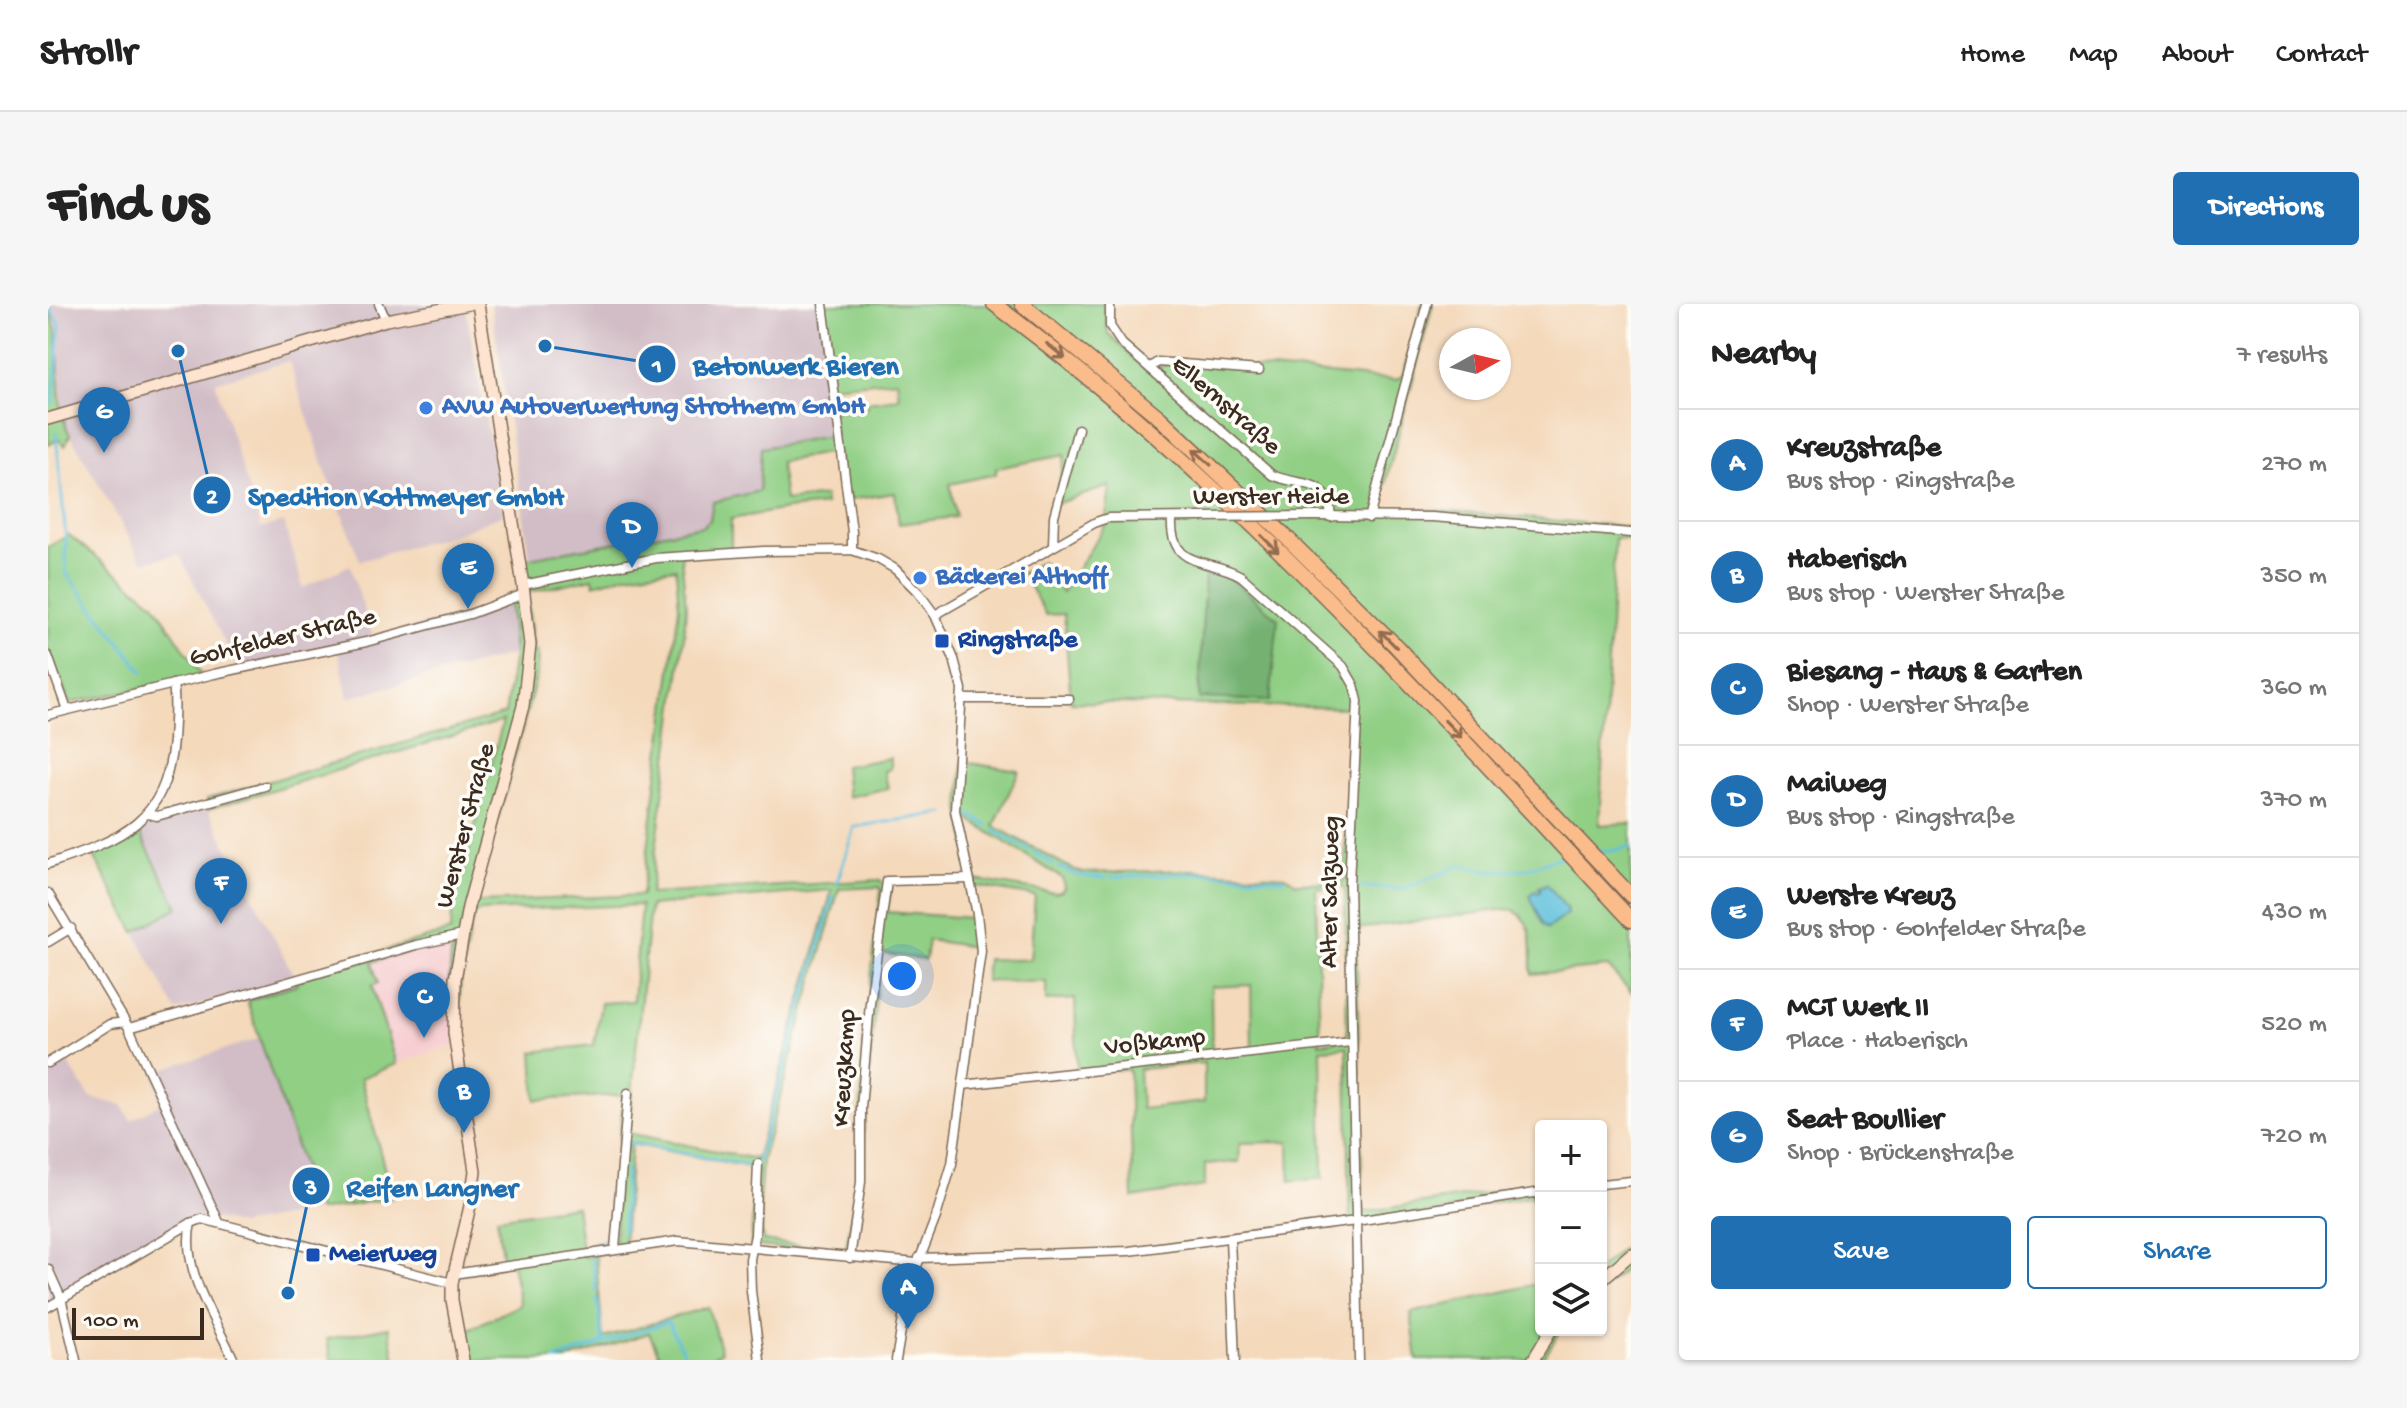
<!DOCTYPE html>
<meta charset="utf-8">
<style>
:root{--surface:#fff;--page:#f6f6f6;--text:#222;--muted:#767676;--line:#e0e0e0;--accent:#1f6fb2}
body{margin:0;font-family:"Gochi Hand",sans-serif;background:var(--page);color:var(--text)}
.controls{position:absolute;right:24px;bottom:24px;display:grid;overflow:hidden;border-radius:8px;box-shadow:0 2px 6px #0004}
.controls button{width:72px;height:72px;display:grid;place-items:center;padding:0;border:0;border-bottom:2px solid var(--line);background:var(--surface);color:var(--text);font:40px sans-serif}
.compass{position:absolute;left:1391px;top:24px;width:72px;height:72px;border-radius:50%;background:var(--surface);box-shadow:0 2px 6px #0004;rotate:82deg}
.scale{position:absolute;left:24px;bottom:20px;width:132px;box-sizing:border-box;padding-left:8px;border:4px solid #3b2a1e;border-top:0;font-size:22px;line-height:28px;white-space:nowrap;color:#3b2a1e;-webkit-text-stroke:6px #fdfcf7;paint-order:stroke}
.you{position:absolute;left:854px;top:672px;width:28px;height:28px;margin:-20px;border:6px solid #fff;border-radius:50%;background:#1a73e8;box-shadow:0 0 0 12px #1a73e833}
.badge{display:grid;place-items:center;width:52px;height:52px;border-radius:50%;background:var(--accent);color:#fff;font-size:26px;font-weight:700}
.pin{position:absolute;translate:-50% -66px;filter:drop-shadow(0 2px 4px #0008)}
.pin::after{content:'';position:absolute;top:42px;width:28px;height:24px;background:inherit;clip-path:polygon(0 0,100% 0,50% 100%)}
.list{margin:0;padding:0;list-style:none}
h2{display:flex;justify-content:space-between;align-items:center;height:104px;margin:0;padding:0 32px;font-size:34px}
h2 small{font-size:26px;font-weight:400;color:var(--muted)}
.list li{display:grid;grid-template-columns:52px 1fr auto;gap:24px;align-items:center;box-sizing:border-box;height:112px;padding:0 32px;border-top:2px solid var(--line)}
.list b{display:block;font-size:30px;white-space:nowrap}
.list p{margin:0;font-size:26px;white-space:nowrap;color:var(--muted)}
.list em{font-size:26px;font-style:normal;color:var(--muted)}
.actions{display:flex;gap:16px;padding:24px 32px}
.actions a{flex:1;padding:18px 0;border:2px solid var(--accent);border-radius:8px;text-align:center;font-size:28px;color:var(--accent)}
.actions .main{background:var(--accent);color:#fff}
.icon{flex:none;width:44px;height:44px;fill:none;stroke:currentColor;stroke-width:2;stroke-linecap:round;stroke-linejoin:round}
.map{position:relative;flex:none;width:1583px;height:1056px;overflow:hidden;border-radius:8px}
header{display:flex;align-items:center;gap:48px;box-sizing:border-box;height:112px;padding:0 40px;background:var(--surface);border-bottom:2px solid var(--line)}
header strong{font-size:38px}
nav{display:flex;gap:44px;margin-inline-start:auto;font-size:28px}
.intro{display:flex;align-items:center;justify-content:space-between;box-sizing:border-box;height:192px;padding:0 48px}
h1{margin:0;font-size:56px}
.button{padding:20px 36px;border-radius:8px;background:var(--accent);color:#fff;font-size:28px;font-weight:700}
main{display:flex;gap:48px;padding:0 48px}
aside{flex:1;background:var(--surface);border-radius:8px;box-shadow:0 2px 6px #0004}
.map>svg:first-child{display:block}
</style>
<header>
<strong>Strollr</strong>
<nav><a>Home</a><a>Map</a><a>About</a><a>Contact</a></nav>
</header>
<div class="intro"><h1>Find us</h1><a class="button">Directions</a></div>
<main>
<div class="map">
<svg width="1583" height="1056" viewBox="0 0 1583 1056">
<rect width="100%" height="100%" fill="#fdfcf7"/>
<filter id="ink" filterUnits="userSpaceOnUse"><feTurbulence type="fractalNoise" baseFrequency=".0125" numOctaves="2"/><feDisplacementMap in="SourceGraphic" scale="16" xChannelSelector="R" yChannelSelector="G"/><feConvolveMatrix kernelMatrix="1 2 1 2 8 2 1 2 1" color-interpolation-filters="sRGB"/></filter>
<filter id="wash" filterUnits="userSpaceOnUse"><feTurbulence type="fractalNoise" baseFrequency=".006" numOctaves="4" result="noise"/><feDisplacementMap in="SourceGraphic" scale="32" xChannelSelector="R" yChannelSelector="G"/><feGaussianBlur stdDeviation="1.8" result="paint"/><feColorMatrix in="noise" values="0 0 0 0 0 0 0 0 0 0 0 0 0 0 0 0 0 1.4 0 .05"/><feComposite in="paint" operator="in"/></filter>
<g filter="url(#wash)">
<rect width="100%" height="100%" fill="#f4d9bb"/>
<!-- built -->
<polygon fill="#f7cfd2" points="401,637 404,639 402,645 399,706 405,707 407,740 348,760 324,681 323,658"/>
<!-- industrial -->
<g fill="#d2bdc6">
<polygon points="0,0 417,0 455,210 411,229 312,257 278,169 241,57 167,78 213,224 236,218 255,284 302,261 325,334 462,299 466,350 300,394 290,346 191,366 131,250 95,258 15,118 8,20"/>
<polygon points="443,0 771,0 786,131 713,144 711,188 666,198 662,216 655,222 482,254"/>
<polygon points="160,505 250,680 199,697 196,689 128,707 87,628 130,602 89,524"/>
<polygon points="212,734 269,907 192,921 161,913 144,914 0,1001 0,766 17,755 43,794 74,801 83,816 113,799 106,768"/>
</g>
<!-- green -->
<g fill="#91cf85" stroke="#667c52" stroke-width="2" fill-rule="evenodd">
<path d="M771,0H1056L1060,29L1098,66L1130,57L1348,76L1355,71L1374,0H1385L1332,200L1336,206H1381L1583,223V235L1567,234L1551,521L1583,519V689L1560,663L1484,670C1483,646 1489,611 1459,605L1308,625L1315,908L1493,881V891L1302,922L1299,743L1273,745L1275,874L1242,877L1241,838L1192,839L1191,858L1157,860V882L1085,894L1081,766L1029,765L1027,695L998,697V678L937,677L939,655L982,656L987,592L927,582L912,506L915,458L971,467L946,522L1024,565L1035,569L1141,566L1238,572L1248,579L1293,578L1296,576L1304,404L1023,398L1016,310L998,311L974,269L994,257L1014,289L1057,222L1062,182L1007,200L1017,151L948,164V170L902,180L908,213L851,220L847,189L801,196L800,190H795L788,147L732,158L737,197L776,192L777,201L738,205L683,215V247L633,251L638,302L636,333L602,590L830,576L843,584L839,608L924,614L926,643L880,636L877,656L832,649L804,952L703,941L707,864L583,840L576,941L567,942L569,865L575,791L488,796L485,748L546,741L553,699L585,697L593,601L432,607L425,610L413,673L411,707H399L404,638H393L324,658L330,679L324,682L348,760L313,774L344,894L270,907L199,697L249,680L247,673L403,627L404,609L455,417L160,505L159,495L457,410L466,350L462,299L479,294L486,348L490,347L489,370L428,596L432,598L594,591L631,303L628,264L578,271L546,280L545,274L477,289L471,256L655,222L662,216L665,198L711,187L713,144L786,131L784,107L819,104V98L851,94L849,76L781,82ZM1157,271H1179L1152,395L1151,394ZM917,513L1014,574L1016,583L1014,587L1008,589L928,576ZM1293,581L1297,587L1299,735L1272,739L1268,584ZM831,583L833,586L815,743L810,877L798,944L794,947L715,937L711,898L714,856L791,585ZM784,586L708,855L580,829L602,602ZM1203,681L1204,747L1164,751L1163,683ZM1156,759V798L1093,805L1091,765Z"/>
<path d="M0,4C20,43 1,92 22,131L17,142L11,136L0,140Z"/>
<polygon points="21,231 106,299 154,372 22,399 0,348 0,243"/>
<polygon points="842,454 842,465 836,467 840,484 799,493 796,462"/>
<polygon points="89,524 130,603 87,628 44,549 72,536"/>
<polygon points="528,902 535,953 548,952 555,1034 660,1003 673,1048 658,1056 614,1056 601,1029 518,1056 423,1056 417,1027 472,1001 464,959 455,960 449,914"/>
<polygon points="1583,938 1583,960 1553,987 1553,963"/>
<polygon points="1493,979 1493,1026 1513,1026 1494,1056 1369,1056 1363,1009"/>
<polygon points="341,1023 347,1056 283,1056 279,1035"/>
</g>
<!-- forest -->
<polygon fill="#74b272" stroke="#586e48" stroke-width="2" points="1157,271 1179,271 1230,315 1222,397 1151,394"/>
<!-- water -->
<polygon fill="#5fc0dd" stroke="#4d757e" stroke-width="2" points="1499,580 1518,604 1519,610 1500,624 1495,620 1482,592 1488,586 1490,589 1493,587 1491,583"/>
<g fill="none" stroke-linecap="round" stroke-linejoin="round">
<!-- stream -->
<g stroke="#5fc0dd" stroke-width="3">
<polyline points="0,2 12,21 5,99"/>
<polyline points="8,129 18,235 18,269 95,368"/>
<polyline points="914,506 940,522"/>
<polyline points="947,527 981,546"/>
<polyline points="1547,546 1563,547 1583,542"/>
<polyline points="985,548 1005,560"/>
<polyline points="1010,563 1031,572 1058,574"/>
<polyline points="1063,573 1157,569 1236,575"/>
<polyline points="789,579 806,523 897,509"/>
<polyline points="1311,583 1354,585 1401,567 1409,561 1444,567 1479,565 1517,551"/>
<polyline points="579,842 583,839 703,862"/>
<polyline points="709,858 785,593"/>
<polyline points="575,928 578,865"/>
<polyline points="543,940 565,934"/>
<polyline points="544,952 548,987"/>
<polyline points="555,1039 620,1018 639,1056"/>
<polyline points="507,1056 555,1039 549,994"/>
</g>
</g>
</g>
<g filter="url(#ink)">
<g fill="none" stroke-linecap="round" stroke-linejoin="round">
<!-- street casing -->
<g stroke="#7c6755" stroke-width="11">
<g id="street">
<polyline points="331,0 338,16"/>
<polyline points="775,0 804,228 804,246"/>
<path d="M1062,0V22L1074,40L1224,171C1253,184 1280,171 1283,213"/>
<polyline points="1102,63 1110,58 1211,66"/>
<polyline points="1265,212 1384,213 1583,229"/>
<path d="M1124,214C1121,267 1162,253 1193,272L1295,362L1306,381L1310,397L1301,579L1311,1056"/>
<polyline points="1321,214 1379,0"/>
<polyline points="1005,242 1006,212 1030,125"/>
<polyline points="475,281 608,254 715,247 804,246 830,255 847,265 870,288 887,311 906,355 914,385 907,506 929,610 933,647 904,860 888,913 860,985 848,1056"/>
<polyline points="887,311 1048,218 1060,214 1150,213"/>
<polyline points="0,352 19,406"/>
<polyline points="915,395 1021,395"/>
<polyline points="0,411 166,370 318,338 422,310 476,290"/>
<polyline points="100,510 109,512 217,482"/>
<path d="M0,560C72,535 118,521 125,436C126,417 128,399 125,380"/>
<polyline points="0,589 81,724 171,918"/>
<polyline points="0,638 23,624"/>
<polyline points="81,724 368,641 414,631"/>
<polyline points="0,759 62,720 77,718"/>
<polyline points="915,781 1303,738"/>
<polyline points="710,860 707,931 702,955 703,987 712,1056"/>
<polyline points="1553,880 1583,877"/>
<polyline points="1491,888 1493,900"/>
<path d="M143,919C132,965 167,1015 186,1056"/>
<polyline points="1182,934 1187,1056"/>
<polyline points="567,945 580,789"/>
<polyline points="802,954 813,878 813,804 822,699 839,577 921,575"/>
<polyline points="871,954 1081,947 1308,917 1493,888"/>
<polyline points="0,965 13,994 28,1056"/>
<polyline points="405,970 630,937 869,959"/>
<polyline points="0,1003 143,919 154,915 404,979"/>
</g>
</g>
<!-- secondary casing -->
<g stroke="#7c6755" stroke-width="14">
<g id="secondary">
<polyline points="0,115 338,16 421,0"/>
<polyline points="1553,976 1583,950"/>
<polyline points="415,1056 404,996 404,979 422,902 427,867 406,729 407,675 420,603 475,402 482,341 475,281 430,0"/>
<polyline points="1485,1056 1503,1026"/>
</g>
</g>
<!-- highway casing -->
<g stroke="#7c6755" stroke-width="17">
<g id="highway">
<path d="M946,0C1183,176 1382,401 1583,616"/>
<polyline points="974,0 1112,114 1233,228 1346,340 1583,592"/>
</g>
</g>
<!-- street -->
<use href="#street" stroke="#fff" stroke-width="8"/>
<!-- secondary -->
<use href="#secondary" stroke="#fde4d1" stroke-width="11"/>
<!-- highway -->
<use href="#highway" stroke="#fabc8b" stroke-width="14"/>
<!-- street-bridge casing -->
<g stroke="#7c6755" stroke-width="11" stroke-linecap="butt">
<polyline id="street-bridge" points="1150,213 1265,212"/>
</g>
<!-- street-bridge -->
<use href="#street-bridge" stroke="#fff" stroke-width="8"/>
</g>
<!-- one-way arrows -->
<defs><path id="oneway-shaft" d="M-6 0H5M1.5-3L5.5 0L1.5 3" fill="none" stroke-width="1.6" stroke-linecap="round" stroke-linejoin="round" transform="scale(2)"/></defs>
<g stroke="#916c4f">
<use href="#oneway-shaft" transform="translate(1008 47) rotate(39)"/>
<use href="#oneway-shaft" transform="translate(1154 153) rotate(-138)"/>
<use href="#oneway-shaft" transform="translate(1222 240) rotate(45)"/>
<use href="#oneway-shaft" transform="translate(1340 335) rotate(-135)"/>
<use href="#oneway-shaft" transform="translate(1405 425) rotate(46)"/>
</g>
</g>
<!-- markers -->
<g fill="#3f7fe0" stroke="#fdfcf7" stroke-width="3">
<circle cx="378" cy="104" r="8"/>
<circle cx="872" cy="274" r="8"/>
</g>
<g fill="#1a4fb4" stroke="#fdfcf7" stroke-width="3">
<rect x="886" y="329" width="16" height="16" rx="4"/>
<rect x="257" y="943" width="16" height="16" rx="4"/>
</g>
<g text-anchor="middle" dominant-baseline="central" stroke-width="7" stroke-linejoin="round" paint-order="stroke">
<!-- street labels -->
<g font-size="26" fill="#3b2a1e" stroke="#fdfcf7">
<text transform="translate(1177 103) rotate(41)">Ellernstraße</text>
<text x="1223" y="194">Werster Heide</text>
<text transform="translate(235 335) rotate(-13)">Gohfelder Straße</text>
<text transform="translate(419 522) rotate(-75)">Werster Straße</text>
<text transform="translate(1284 588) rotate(-89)">Alter Salzweg</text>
<text transform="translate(1107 740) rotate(-6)">Voßkamp</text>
<text transform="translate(798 764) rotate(-87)">Kreuzkamp</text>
</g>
<!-- shop labels -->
<g font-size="26" font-weight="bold" fill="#366cbe" stroke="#fdfcf7" text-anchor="start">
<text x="394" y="104">AVW Autoverwertung Strotherm GmbH</text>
<text x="888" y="274">Bäckerei Althoff</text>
</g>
<!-- transit labels -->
<g font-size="26" font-weight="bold" fill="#164399" stroke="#fdfcf7" text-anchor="start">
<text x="910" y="337">Ringstraße</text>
<text x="281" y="951">Meierweg</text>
</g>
</g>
<!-- callouts -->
<path fill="none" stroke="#1f6fb2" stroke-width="3" d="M497 42L609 60M130 47L164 191M240 989L263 882"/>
<g fill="#1f6fb2" stroke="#fdfcf7" stroke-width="3">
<circle cx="497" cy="42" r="8"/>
<circle cx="130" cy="47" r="8"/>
<circle cx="240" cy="989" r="8"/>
<circle cx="609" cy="60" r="20"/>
<circle cx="164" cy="191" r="20"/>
<circle cx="263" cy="882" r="20"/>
</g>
<g font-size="24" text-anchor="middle" font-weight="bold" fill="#fff">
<text x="609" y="68">1</text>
<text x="164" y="199">2</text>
<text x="263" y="890">3</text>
</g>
<g font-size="28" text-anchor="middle" font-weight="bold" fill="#1f6fb2" stroke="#fdfcf7" stroke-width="7" stroke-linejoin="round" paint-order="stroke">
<text x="748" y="70">Betonwerk Bieren</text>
<text x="358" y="201">Spedition Kottmeyer GmbH</text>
<text x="384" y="892">Reifen Langner</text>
</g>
</svg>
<div class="controls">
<button>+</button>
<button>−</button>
<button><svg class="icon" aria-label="layers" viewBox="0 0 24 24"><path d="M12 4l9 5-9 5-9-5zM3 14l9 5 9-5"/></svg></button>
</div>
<svg class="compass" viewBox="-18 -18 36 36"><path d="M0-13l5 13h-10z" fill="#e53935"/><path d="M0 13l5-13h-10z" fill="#767676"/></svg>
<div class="scale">100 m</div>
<div class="you"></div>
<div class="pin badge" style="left:860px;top:1025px">A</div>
<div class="pin badge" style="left:416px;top:829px">B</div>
<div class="pin badge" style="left:376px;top:734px">C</div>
<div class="pin badge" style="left:584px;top:264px">D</div>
<div class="pin badge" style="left:420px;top:305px">E</div>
<div class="pin badge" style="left:173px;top:620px">F</div>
<div class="pin badge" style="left:56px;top:149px">G</div>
</div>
<aside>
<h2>Nearby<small>7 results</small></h2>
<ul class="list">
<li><span class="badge">A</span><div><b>Kreuzstraße</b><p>Bus stop · Ringstraße</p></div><em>270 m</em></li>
<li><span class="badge">B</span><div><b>Haberisch</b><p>Bus stop · Werster Straße</p></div><em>350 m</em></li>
<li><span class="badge">C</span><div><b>Biesang - Haus &amp; Garten</b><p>Shop · Werster Straße</p></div><em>360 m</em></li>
<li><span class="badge">D</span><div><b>Maiweg</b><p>Bus stop · Ringstraße</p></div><em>370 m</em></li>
<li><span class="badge">E</span><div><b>Werste Kreuz</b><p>Bus stop · Gohfelder Straße</p></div><em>430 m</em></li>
<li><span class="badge">F</span><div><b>MCT Werk II</b><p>Place · Haberisch</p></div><em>520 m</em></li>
<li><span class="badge">G</span><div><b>Seat Boullier</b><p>Shop · Brückenstraße</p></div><em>720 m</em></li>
</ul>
<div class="actions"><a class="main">Save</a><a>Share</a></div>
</aside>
</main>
